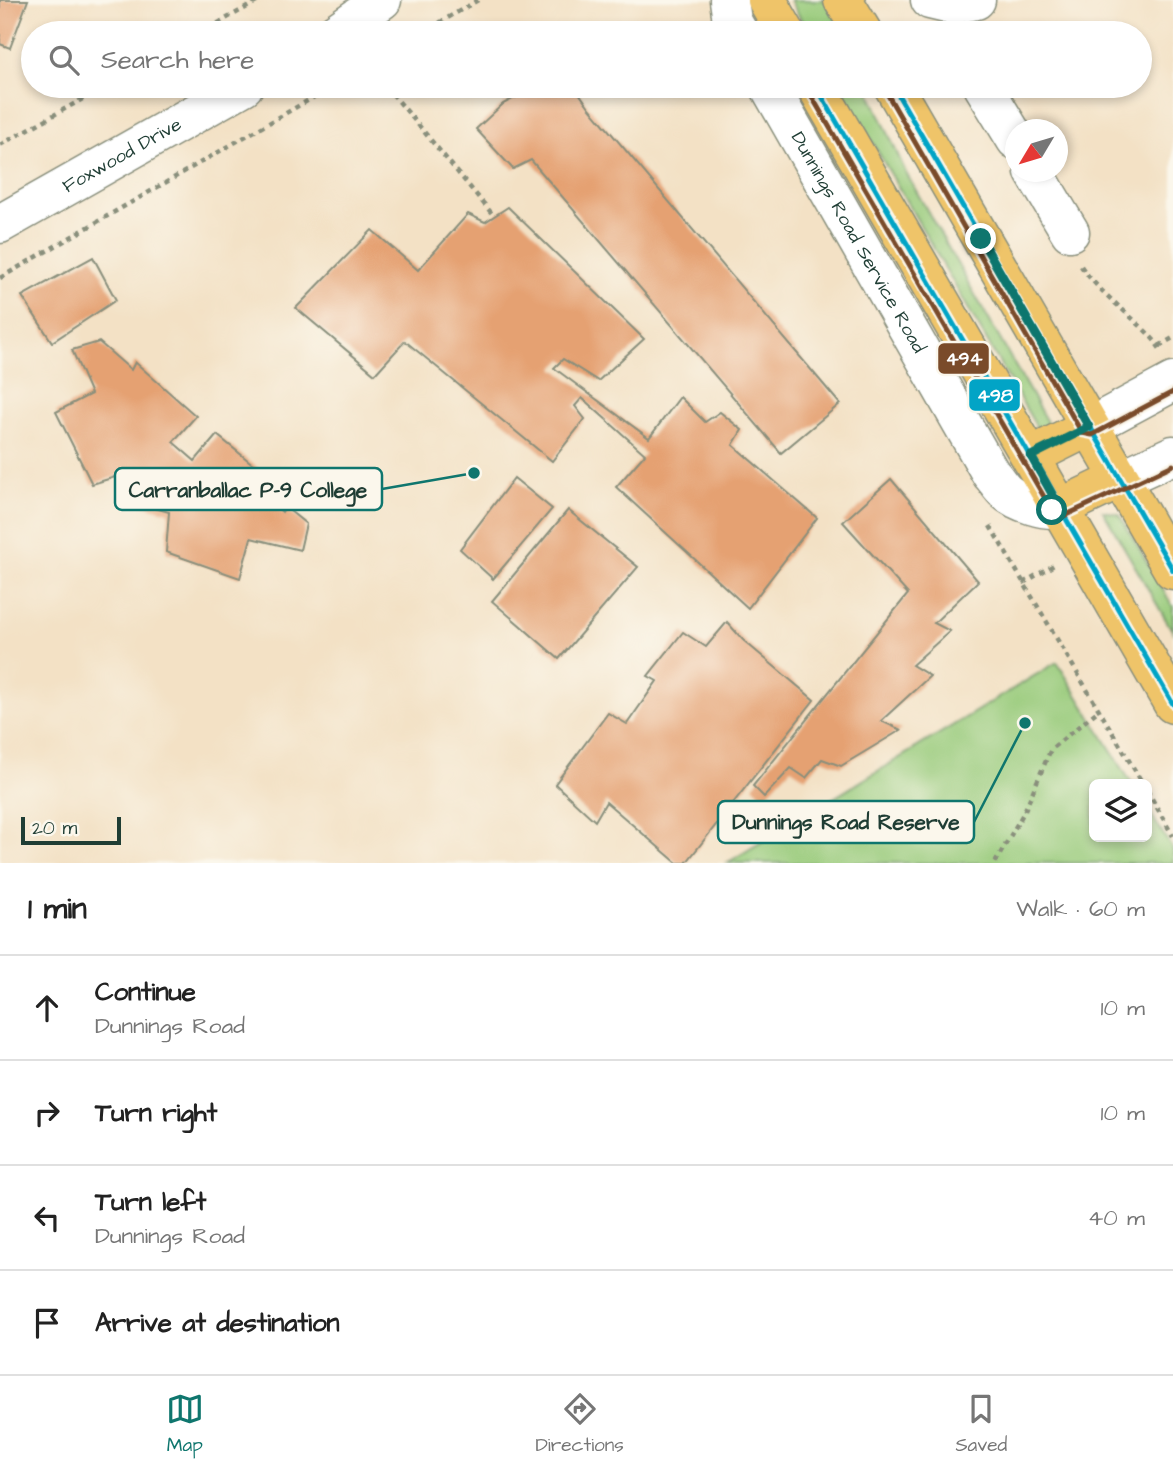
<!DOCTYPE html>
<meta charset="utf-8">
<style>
:root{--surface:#fff;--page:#f2f2f2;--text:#222;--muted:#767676;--line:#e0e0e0;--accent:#0f766e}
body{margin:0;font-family:"Architects Daughter",sans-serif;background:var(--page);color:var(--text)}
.controls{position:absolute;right:21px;bottom:21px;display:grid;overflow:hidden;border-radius:10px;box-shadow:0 4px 10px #0003}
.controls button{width:63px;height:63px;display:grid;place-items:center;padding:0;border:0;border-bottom:2px solid var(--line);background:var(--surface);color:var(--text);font:35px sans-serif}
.compass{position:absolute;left:1005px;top:119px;width:63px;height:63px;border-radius:50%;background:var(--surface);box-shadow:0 4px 10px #0003;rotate:232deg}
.scale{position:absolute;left:21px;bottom:18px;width:100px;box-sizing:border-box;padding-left:7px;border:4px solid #1f3d34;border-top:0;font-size:19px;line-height:24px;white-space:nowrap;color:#1f3d34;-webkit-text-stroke:5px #fbf7ec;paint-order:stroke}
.stop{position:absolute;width:21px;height:21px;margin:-16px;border:5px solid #0f766e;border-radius:50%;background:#fff}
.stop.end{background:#0f766e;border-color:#fff;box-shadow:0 2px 7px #0008}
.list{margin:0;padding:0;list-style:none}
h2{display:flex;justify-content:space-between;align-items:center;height:91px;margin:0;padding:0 28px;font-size:30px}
h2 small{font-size:23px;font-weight:400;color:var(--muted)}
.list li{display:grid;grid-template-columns:46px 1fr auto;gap:21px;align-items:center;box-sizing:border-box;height:105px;padding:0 28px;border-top:2px solid var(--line)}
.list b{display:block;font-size:26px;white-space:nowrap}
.list p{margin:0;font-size:23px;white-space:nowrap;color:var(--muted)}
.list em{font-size:23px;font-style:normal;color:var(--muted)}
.icon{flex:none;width:38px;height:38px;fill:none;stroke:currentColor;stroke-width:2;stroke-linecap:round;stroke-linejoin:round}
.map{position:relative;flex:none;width:1173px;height:863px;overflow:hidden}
.search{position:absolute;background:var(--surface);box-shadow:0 4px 10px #0003;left:21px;right:21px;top:21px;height:77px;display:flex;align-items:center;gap:18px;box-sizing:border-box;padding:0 24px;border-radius:38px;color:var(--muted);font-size:26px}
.sheet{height:511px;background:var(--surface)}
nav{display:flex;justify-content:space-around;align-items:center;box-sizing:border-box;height:98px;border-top:2px solid var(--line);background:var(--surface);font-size:19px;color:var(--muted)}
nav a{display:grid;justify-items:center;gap:4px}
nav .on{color:var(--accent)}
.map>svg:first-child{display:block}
</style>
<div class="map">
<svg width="1173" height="863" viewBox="0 0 1173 863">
<rect width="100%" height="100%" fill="#fbf7ec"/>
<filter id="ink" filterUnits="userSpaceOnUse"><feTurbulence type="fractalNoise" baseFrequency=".0143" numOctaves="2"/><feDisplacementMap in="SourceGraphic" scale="14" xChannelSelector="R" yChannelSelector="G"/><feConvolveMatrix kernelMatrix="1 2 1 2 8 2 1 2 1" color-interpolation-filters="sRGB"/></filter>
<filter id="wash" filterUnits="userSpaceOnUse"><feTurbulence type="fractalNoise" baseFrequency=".00686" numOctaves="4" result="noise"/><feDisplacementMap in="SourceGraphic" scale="28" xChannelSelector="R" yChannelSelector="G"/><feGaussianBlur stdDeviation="1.57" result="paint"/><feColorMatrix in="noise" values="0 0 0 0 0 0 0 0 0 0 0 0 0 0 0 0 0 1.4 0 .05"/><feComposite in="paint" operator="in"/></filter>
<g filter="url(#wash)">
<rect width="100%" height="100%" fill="#f3e1c5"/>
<!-- green -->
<g fill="#99cb7b" stroke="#5c8458" stroke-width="2">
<polygon points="790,0 825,0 844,33 809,33"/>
<polygon points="840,86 867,86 906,173 1048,424 1040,433"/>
<polygon points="1103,511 1119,514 1173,607 1173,632"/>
<polygon points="1057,662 1132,784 1094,784 1094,837 1147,837 1147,808 1173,850 1173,863 727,863"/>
</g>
<g id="blocks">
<!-- building -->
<g fill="#e5a172">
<polygon points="0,0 28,0 10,48 0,44"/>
<polygon points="537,86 574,86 589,107 840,404 781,453 531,160 513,169 476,129 503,104"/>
<polygon points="508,207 644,339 598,381 563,359 554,368 649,438 680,397 705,422 720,412 742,430 733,445 817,518 748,608 616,487 645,454 582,398 575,406 585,419 552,461 405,341 375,374 296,308 372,230 418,270 468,214 485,222"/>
<polygon points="93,257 116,300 52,342 22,296"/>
<polygon points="99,342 131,370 135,362 196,416 173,442 195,461 217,435 276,483 265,496 282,512 285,507 306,524 300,550 251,538 240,578 166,552 169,512 140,504 125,474 92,484 56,412 91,394 72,350"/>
<polygon points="514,478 552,509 493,579 460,549"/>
<polygon points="891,479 978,581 934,623 950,631 912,665 930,676 881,721 901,730 841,766 822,759 806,778 791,768 764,797 753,786 908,594 843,522"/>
<polygon points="568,510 638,567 559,659 492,601"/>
<polygon points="727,622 743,640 814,700 686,863 677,863 606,802 595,821 555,784 608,713 627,724 657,681 648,676 683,632 706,647"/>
</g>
</g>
</g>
<g filter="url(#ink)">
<use href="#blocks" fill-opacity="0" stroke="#898f7c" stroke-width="2"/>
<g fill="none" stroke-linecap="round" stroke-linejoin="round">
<!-- minor casing -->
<g stroke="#898f7c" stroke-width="41">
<g id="minor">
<polyline points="729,0 732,21 739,33"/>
<polyline points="930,0 951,5 976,0"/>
<polyline points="335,33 382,0"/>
<path id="s1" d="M769,86L991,474C996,479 1000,487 1006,492C1017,502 1046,512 1060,508"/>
<polyline points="983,86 1016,140"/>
<polyline points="1034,172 1070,232"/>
<path id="s2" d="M0,224L244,86"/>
<polyline points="1089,427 1173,382"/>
<polyline points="1121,479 1173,455"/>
</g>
</g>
<!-- major casing -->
<g stroke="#898f7c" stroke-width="41">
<g id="major">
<polyline points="767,0 786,33"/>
<polyline points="843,0 863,33"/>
<polyline points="816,86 1173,704"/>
<polyline points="893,86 1173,570"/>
<polyline points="1031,456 1089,427"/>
<polyline points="1060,508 1121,479"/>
</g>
</g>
<!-- path -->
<g stroke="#898f7c" stroke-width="4.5" stroke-dasharray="5 5" stroke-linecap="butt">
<polyline points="200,33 260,0"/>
<polyline points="422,33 478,0"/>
<polyline points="386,86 494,216"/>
<polyline points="0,145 106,86"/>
<path d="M1081,266C1102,297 1136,317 1159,346L1155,349"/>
<polyline points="0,278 333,86"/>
<polyline points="1159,346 1173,338"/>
<polyline points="990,526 1143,784"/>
<polyline points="1023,583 1054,565"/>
<polyline points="1147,790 1173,836"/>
<polyline points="995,863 1024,812 1051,749 1100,709"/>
</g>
<!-- minor -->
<use href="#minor" stroke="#fff" stroke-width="38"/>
<!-- major -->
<use href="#major" stroke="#efc469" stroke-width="38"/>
<!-- bus-1 casing -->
<g stroke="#fbf7ec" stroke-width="10">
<g id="bus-1">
<polyline points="816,86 1173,704"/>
<polyline points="893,86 1173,570"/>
</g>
</g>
<!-- bus-2 casing -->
<g stroke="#fbf7ec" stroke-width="10">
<g id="bus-2">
<polyline points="808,90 1054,514 1064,516 1173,465"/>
<polyline points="885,90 1082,433 1092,435 1173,392"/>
</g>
</g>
<!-- bus-1 -->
<use href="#bus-1" stroke="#02a4c6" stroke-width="5"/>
<!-- bus-2 -->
<use href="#bus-2" stroke="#7a4b2a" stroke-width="5"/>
</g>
</g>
<g fill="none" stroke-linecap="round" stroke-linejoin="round" filter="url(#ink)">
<!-- route -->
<polyline stroke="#0f766e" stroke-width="9" points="981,239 1089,427 1031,456 1060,508 1052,510"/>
</g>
<g text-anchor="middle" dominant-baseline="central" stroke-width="7" stroke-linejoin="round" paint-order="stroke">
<!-- street labels -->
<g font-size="19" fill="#1f3d34" stroke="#fbf7ec">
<text stroke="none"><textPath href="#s2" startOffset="140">Foxwood Drive</textPath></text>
<text stroke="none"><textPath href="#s1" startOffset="180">Dunnings Road Service Road</textPath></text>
</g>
</g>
<!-- callouts -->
<path fill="none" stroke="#0f766e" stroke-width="2.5" d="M474 473L382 489M1025 723L974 822"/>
<g fill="#0f766e" stroke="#fbf7ec" stroke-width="2.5">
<circle cx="474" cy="473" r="7"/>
<circle cx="1025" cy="723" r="7"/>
</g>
<g fill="#fbf7ec" stroke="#0f766e" stroke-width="2.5">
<rect x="115" y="468" width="267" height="42" rx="7"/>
<rect x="718" y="801" width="256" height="42" rx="7"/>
</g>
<g font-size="21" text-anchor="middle" font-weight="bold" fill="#1f3d34">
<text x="248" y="497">Carranballac P-9 College</text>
<text x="846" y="829">Dunnings Road Reserve</text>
</g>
<g stroke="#fbf7ec" stroke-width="2.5">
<rect x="937" y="342" width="53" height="33" rx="7" fill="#7a4b2a"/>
<rect x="968" y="378" width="53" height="34" rx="7" fill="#02a4c6"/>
</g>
<g font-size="19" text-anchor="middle" font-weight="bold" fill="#fff">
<text x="964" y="365">494</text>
<text x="995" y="402">498</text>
</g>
</svg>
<div class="controls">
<button><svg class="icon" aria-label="layers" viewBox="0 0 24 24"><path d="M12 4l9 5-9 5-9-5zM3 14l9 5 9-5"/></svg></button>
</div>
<svg class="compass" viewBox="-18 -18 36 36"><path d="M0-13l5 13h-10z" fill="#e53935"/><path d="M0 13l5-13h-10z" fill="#767676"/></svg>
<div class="scale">20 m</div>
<div class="stop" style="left:1052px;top:510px"></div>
<div class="stop end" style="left:981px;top:239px"></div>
<div class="search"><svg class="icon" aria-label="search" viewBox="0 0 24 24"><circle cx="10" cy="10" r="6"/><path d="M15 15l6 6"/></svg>Search here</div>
</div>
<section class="sheet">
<h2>1 min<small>Walk · 60 m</small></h2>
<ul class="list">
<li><svg class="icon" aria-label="ahead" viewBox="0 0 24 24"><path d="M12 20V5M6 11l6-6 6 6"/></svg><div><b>Continue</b><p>Dunnings Road</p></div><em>10 m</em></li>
<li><svg class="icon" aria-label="right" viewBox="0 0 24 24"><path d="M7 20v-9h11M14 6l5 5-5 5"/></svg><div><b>Turn right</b></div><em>10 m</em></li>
<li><svg class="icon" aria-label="left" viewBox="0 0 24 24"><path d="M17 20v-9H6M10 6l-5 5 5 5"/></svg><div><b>Turn left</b><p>Dunnings Road</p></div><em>40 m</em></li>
<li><svg class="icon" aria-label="arrive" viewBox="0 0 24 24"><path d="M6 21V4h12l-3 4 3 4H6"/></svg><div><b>Arrive at destination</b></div></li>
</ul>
</section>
<nav>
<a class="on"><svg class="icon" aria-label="map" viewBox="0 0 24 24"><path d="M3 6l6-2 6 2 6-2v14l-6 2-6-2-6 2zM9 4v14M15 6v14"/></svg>Map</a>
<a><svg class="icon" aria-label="directions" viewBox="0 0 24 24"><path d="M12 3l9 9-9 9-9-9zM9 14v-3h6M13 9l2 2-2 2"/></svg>Directions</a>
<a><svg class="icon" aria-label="saved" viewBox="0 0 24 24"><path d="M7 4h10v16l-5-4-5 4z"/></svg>Saved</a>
</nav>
